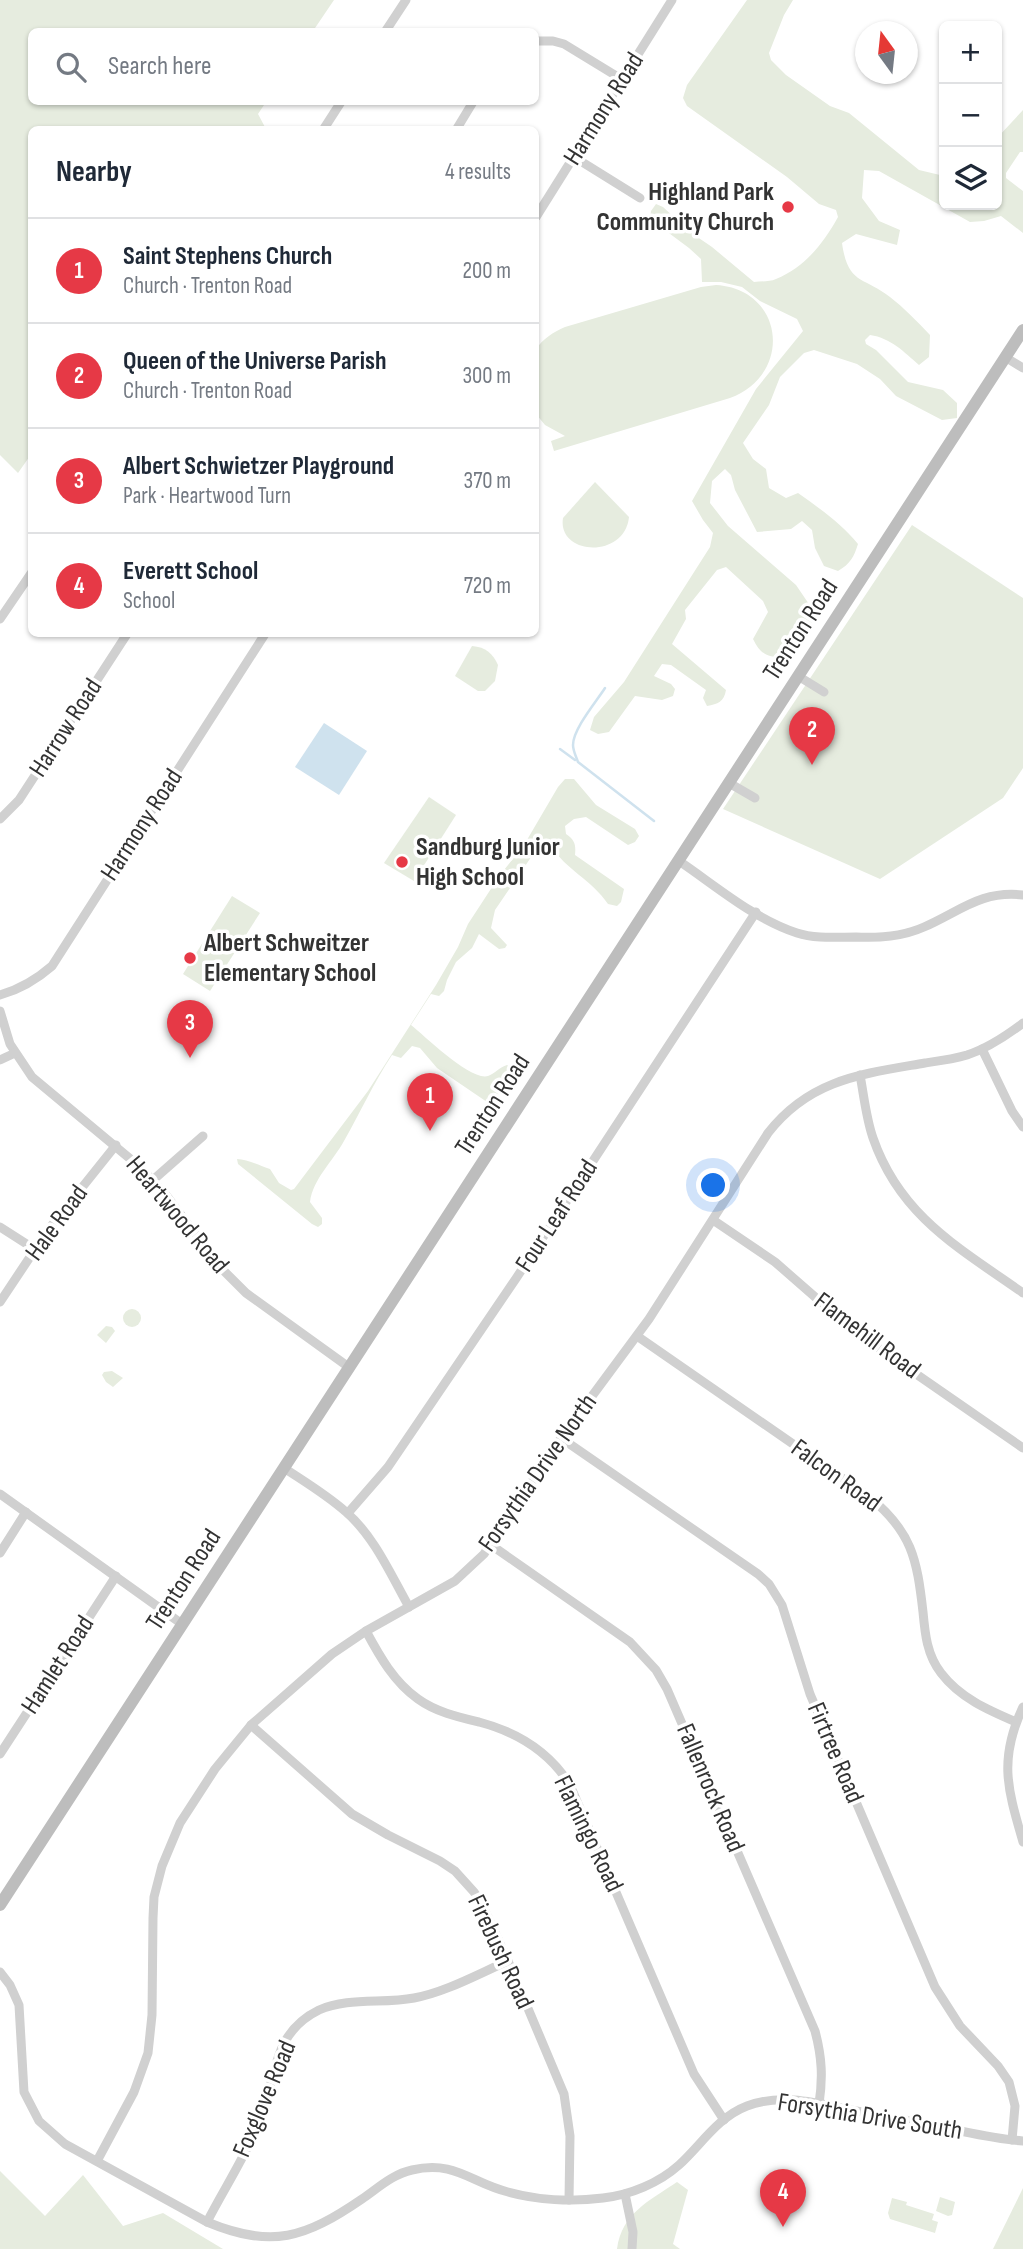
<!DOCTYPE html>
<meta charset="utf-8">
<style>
:root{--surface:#fff;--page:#f2f2f3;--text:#1f2937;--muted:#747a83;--line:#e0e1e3;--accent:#e63946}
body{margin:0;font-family:"Sofia Sans Condensed",sans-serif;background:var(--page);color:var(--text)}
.controls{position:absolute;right:21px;top:21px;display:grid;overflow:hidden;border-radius:10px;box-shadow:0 2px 5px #0004}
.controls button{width:63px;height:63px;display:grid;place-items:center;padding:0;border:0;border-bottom:2px solid var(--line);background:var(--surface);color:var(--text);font:35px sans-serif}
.compass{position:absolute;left:855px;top:21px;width:63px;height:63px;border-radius:50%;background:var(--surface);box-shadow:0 2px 5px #0004;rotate:345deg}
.you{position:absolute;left:714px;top:1186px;width:24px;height:24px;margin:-18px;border:5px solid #fff;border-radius:50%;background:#1a73e8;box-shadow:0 0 0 10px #1a73e833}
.badge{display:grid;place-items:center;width:46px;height:46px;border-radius:50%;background:var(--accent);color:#fff;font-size:23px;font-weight:700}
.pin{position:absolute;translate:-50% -58px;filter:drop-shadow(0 2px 4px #0008)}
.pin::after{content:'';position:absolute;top:37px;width:24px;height:21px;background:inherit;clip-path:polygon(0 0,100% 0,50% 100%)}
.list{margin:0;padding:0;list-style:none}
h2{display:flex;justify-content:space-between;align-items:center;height:91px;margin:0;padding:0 28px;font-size:30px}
h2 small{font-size:23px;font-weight:400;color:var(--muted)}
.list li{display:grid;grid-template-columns:46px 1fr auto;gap:21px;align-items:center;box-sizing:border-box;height:105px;padding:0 28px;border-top:2px solid var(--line)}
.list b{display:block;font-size:26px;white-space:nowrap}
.list p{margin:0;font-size:23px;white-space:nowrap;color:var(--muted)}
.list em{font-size:23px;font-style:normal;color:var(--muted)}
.icon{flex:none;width:38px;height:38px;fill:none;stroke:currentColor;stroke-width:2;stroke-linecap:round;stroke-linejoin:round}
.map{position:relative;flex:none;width:1023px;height:2249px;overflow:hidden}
.search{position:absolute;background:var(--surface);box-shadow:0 2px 5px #0004;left:28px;top:28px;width:511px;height:77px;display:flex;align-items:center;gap:18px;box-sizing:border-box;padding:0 24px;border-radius:10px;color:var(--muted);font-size:26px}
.panel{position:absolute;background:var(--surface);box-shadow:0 2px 5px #0004;left:28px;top:126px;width:511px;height:511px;border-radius:10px}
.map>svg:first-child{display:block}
</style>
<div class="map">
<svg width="1023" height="2249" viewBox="0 0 1023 2249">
<rect width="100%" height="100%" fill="#fff"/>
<!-- green -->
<g fill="#e6ecdf">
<polygon points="0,0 334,0 313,31 32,32 32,102 266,102 258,114 266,129 32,130 32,453 18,473 0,455"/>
<path d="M747,0H793L784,15L769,53L771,60L786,75L830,106L849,113L919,170L940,175L944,173V205H997V138L1023,110V152H1020L1006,173V178L1023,191V233L1001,216L984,221L970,222L879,171L864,170L862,198L879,221L900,230L897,245L856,234L842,243C848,285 863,276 890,297C904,308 917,321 930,335L929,357L919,365C904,352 891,338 870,335L865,340L866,344L876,350L908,382L943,390L957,403V418L942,420L896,396L880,379L857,364L814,350L804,353L780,377L769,405L743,443L753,459L766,469L769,488L786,498L798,493C819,508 842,524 858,544C854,557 850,564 838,571L824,566L815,548L812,530L802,521L791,529L757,532L735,490L731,475L725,469L712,481L710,503L728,526L796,585L813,610L811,628L794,643L785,658C767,657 761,655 753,639L768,612L763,601L726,567L717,570L685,610L686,619L672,644L726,690C724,702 718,704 707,706L703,698L706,690L671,665L662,664L654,676L671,684L675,689L673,696L662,700L635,696L609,732L598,734L590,730L594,717L624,682L710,547L713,533L703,520L692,501L756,389L803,331L797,319L760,301L742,287L721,282H702L701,259L689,248L650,219L651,211L656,204L663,207L690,232L712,247L754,282C761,281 770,282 776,279C805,267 823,244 838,217L836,210L819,204L787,177L687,106L683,98L687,85Z"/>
<path d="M716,285C784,289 794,374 730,398L554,451L551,441L565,436L545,425L536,414V349C543,339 553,332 565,327L701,287Z"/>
<path d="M595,482L629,517C625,559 557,556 563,518Z"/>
<polygon points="912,525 1023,598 1023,768 1003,798 880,879 723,809"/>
<path d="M472,646C486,647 493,654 498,665L495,681L485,691H478L455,676Z"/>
<path d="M565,779H574L596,805L635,829L639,836L635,842L628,845L586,817L574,819L565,826L566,834C575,840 576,845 575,855L624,889L621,902L617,906L608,904C591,879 566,870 551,846L538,847L495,910L491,928L507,945L505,948L499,949L479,934L472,948L456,962L447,980L444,991L439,996L431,994L411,1025C425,1036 470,1081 488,1076C494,1074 500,1067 507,1065L519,1071L499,1094L487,1102L437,1068L420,1048L412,1046L401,1058L392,1055C373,1084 361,1111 344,1141C333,1161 313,1179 310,1202L322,1218V1224L318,1227L312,1224L238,1164L237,1159C247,1159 260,1166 270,1169L279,1183L291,1190L294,1189L368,1091L436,985L458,947L468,924L500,875L524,845L558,787Z"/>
<polygon points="429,797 456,815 414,881 384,863"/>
<polygon points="232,896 260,913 210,991 183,974"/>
<circle cx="132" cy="1318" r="9"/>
<polygon points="106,1326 112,1327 115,1331 106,1343 97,1335"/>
<polygon points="112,1371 123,1378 113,1387 106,1382 102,1375 104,1372"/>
<polygon points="0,2171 45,2216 83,2175 123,2226 163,2213 223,2249 0,2249"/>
<path d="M677,2182L688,2190L673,2244L680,2249H617C622,2213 649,2201 677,2182Z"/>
<polygon points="1023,2188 1023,2249 993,2249"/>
<polygon points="940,2197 955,2202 952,2215 948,2216 936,2211"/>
<polygon points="892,2198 907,2202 906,2205 934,2214 932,2220 938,2222 935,2233 890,2219 888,2213"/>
</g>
<!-- water -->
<polygon fill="#cfe2ee" points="324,723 367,751 339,795 295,767"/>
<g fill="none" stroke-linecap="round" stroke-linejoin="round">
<!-- stream -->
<g stroke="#cfe2ee" stroke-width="2.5">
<path d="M605,688C596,702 573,729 573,745C573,751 576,756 578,762L654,821"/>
<polyline points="560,749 575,760"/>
</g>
<!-- minor -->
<g stroke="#d0d0d0" stroke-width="9">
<polyline points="385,32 406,0"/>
<polyline points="536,41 553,41 564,44 623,80"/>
<polyline points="323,130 341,102"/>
<polyline points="456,130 473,102"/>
<polyline points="574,157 640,198"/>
<polyline points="536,217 672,0"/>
<polyline points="1005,357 1023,368"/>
<polyline points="0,619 32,572"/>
<polyline points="798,676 824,692"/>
<polyline points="729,783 755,798"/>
<polyline points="0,819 19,800 127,634"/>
<path d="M679,861C716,886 754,919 797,933C815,939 837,937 856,937C879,938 902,937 924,927C959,912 981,890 1023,895"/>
<path d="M0,995C21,989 36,980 52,966L265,634"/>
<polyline points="0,1011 10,1044 32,1077 140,1167 166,1195 220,1267 246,1293 350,1368"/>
<polyline points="982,1049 1012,1111 1023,1127"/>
<polyline points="0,1060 15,1053"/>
<path d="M860,1075C864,1096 866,1118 873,1138C900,1216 959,1248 1023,1293"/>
<polyline points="153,1180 203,1136"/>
<polyline points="713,1220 775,1262 854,1331 1023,1448"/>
<polyline points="0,1227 36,1250"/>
<polyline points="0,1302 48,1230 116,1145"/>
<path d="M637,1336L868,1496C912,1531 917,1559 923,1612C925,1634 927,1655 941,1673C960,1698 988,1710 1016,1722"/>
<polyline points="561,1438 758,1574 769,1584 782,1605 810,1694 935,1987 960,2026 998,2066 1009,2082 1015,2106 1012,2140"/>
<path d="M284,1468C305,1482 327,1495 346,1512C374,1536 391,1575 409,1607"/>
<polyline points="0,1494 182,1624"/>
<polyline points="348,1513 388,1467 517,1277 756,912"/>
<path d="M491,1545L630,1642L656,1670L667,1689L815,2031C822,2057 823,2078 819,2104"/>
<polyline points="0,1553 26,1512"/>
<path d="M366,1631C380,1657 394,1682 418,1699C436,1712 458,1717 479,1722C517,1732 549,1751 570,1785L694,2074L724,2120"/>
<path d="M1023,1707C998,1760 1008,1790 1023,1842"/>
<polyline points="251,1725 352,1814 388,1835 440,1861 455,1871 474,1892 482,1904 508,1961 564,2094 570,2136 569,2200"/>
<polyline points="0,1754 116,1576"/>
<path d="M0,1972L10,1985L19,2005L24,2092L39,2121L65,2144L207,2222C272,2249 305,2238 362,2199C378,2188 393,2174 412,2170C455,2160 471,2183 508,2192C537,2200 572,2202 603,2198C630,2195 659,2183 679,2165C701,2145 718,2117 747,2106C781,2093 817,2103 851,2110C881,2115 910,2121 940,2127C967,2132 995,2139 1023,2141"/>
<path d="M97,2161L134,2092L148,2053L152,2015L153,1918L154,1897L162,1866L180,1823L215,1769L251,1725L332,1654L366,1631L455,1581L484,1554L561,1438L649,1319L768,1133C810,1079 862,1074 925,1063C939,1061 954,1059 967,1055C988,1048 1006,1036 1023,1023"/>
<polyline points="625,2194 633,2232 632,2249"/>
<path d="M207,2222C224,2189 245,2157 259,2123C277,2080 270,2034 319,2010C348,1997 383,2004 414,1998C446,1992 478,1974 508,1961"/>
</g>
<!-- secondary -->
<polyline stroke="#bdbdbd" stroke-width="12" points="0,1905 1023,330"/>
</g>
<!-- markers -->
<g fill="#e63946" stroke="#fff" stroke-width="2.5">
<circle cx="788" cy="207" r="7"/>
<circle cx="402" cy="862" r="7"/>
<circle cx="190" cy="958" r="7"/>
</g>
<g text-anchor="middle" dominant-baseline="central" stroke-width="7" stroke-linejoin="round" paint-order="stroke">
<!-- street labels -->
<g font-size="26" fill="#333" stroke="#fff">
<text transform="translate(604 109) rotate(-58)">Harmony Road</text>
<text transform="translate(801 630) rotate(-57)">Trenton Road</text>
<text transform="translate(66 728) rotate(-57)">Harrow Road</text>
<text transform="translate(142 825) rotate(-57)">Harmony Road</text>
<text transform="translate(493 1105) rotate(-57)">Trenton Road</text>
<text transform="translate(177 1215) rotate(50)">Heartwood Road</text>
<text transform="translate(557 1216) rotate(-57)">Four Leaf Road</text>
<text transform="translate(57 1223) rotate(-54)">Hale Road</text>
<text transform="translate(867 1336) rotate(37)">Flamehill Road</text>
<text transform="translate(538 1473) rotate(-55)">Forsythia Drive North</text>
<text transform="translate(836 1476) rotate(36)">Falcon Road</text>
<text transform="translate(184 1580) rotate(-57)">Trenton Road</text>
<text transform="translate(58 1665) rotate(-57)">Hamlet Road</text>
<text transform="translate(835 1753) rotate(67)">Firtree Road</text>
<text transform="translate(710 1788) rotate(67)">Fallenrock Road</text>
<text transform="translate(588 1834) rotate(64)">Flamingo Road</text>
<text transform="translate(500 1952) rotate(65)">Firebush Road</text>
<text transform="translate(265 2099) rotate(-67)">Foxglove Road</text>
<text transform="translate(870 2117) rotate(9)">Forsythia Drive South</text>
</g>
<!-- poi labels -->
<g font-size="26" font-weight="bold" fill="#333" stroke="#fff" text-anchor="start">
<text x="774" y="192" text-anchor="end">Highland Park<tspan x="774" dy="30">Community Church</tspan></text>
<text x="416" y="847">Sandburg Junior<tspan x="416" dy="30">High School</tspan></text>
<text x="204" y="943">Albert Schweitzer<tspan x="204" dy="30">Elementary School</tspan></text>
</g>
</g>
</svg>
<div class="controls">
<button>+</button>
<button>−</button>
<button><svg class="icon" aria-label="layers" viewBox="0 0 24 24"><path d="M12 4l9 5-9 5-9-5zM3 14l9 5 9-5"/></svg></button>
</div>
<svg class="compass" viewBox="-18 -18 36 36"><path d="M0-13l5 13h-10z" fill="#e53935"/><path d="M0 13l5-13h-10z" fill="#747a83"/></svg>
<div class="you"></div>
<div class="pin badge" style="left:430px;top:1131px">1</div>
<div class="pin badge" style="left:812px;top:765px">2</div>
<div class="pin badge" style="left:190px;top:1058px">3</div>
<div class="pin badge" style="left:783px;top:2227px">4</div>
<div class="search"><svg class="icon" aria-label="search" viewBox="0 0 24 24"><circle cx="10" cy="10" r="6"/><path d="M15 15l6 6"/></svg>Search here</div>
<section class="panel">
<h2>Nearby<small>4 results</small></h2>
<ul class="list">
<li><span class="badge">1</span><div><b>Saint Stephens Church</b><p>Church · Trenton Road</p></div><em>200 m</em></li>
<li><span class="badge">2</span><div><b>Queen of the Universe Parish</b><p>Church · Trenton Road</p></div><em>300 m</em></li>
<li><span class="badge">3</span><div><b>Albert Schwietzer Playground</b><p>Park · Heartwood Turn</p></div><em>370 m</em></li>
<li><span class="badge">4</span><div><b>Everett School</b><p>School</p></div><em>720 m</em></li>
</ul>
</section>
</div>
